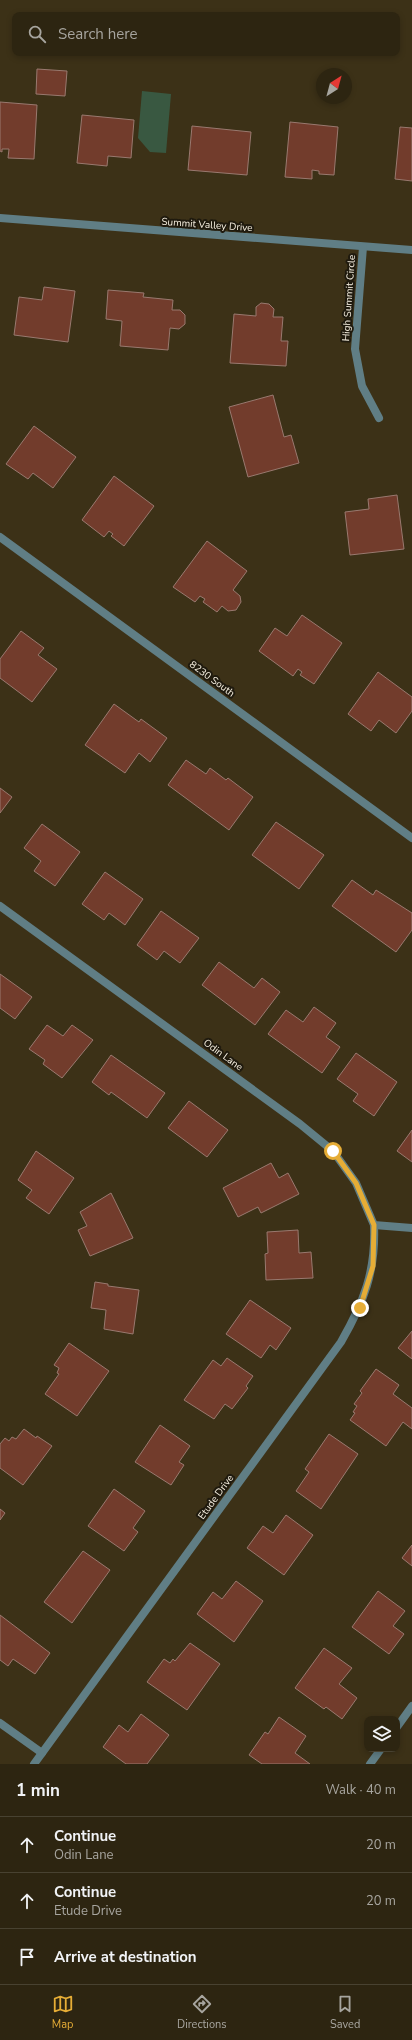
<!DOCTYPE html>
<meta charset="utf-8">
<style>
:root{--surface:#2d2511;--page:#352d1a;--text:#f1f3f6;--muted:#a7a59f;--line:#484231;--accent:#e6ad36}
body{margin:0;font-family:"Nunito Sans",sans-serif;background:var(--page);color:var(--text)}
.controls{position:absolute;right:12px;bottom:12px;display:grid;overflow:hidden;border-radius:8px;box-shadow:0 2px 6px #0003}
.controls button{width:36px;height:36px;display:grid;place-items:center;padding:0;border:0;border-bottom:1px solid var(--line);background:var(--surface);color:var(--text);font:20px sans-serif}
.compass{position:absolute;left:316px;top:68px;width:36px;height:36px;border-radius:50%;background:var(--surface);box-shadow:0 2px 6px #0003;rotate:36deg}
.stop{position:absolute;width:12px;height:12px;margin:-9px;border:3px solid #e6ad36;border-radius:50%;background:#fff}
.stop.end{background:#e6ad36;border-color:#fff;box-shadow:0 1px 4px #0008}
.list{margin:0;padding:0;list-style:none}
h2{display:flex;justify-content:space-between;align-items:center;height:52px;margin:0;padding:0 16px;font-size:17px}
h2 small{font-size:13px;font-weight:400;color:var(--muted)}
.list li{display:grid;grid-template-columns:26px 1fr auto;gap:12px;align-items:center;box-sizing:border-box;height:56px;padding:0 16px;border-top:1px solid var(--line)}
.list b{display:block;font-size:15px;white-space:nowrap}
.list p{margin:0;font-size:13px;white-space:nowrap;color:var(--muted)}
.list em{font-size:13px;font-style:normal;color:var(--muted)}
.icon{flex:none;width:22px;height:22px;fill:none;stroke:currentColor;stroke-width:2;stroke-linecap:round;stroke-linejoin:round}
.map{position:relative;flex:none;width:412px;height:1764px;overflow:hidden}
.search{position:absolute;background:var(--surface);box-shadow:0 2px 6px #0003;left:12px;right:12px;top:12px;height:44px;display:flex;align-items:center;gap:10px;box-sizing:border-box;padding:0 14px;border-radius:8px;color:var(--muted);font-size:15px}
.sheet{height:220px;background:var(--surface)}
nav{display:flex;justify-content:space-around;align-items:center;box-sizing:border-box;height:56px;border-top:1px solid var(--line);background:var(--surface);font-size:11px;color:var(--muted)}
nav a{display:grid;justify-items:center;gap:2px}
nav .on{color:var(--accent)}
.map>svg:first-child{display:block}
</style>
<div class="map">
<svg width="412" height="1764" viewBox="0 0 412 1764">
<rect width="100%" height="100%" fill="#3c3117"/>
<!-- green -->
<polygon fill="#395841" points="142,91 171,94 166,153 150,152 138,138"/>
<!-- building -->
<g fill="#723c2c" stroke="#99796f">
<polygon points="37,69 67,71 65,96 36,94"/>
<polygon points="0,102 37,105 34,159 8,158 9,149 2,149 2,152 0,151"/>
<polygon points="82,115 134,120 131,158 108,156 107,166 77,163"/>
<polygon points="290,122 338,127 334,175 319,174 319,171 312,170 312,179 285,177"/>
<polygon points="192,126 251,132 247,175 188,170"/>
<polygon points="400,127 412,128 412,181 395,179"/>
<polygon points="44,287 75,291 68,342 14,335 19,297 42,300"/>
<polygon points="108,290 144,293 143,297 173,300 172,310 180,310 185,315 185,324 179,329 170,328 168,350 120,346 122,321 106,319"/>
<polygon points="261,303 269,304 274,309 273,317 283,317 281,341 288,341 286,366 230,363 234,314 256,316 256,307"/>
<polygon points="273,395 284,437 291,435 299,463 248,477 229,407"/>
<polygon points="34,426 76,457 53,488 33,473 28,479 6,464"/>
<polygon points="114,476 154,506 124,546 111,536 113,534 109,531 104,537 82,520"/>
<polygon points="397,495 404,549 350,555 345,512 369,509 368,499"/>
<polygon points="207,541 247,571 233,590 240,596 241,602 236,610 228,611 222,606 217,612 203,602 205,599 200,596 195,602 173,587"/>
<polygon points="302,615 342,643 314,684 300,675 302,672 298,669 293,676 259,651 275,628 287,636"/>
<polygon points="21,631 44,648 38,655 57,669 32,702 0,678 0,659"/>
<polygon points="378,672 412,697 412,711 396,733 379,720 371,731 348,714"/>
<polygon points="114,704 139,722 141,719 167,738 150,762 139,753 125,773 85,745"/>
<polygon points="186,760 206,774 210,768 226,780 228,778 253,797 229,830 168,785"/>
<polygon points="0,788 12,797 0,813"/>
<polygon points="276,822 324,855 299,889 252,855"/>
<polygon points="42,824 80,852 55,886 34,871 41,861 24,848"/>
<polygon points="105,872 143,899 125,925 109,913 104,920 82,904"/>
<polygon points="352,880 373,895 376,890 412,913 412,930 396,952 332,906"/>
<polygon points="161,911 199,938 180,963 164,951 157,960 137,945"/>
<polygon points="219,962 254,988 262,978 280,992 255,1025 202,985"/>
<polygon points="0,974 32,997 15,1019 0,1008"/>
<polygon points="314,1007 336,1023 326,1037 340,1047 322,1073 268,1034 286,1010 303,1022"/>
<polygon points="47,1025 63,1036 72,1025 93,1040 62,1078 43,1064 45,1060 29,1049"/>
<polygon points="356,1053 397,1082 374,1116 353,1101 358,1094 337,1079"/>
<polygon points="111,1055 165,1093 147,1118 111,1092 109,1095 92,1082"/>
<polygon points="189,1101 228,1130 207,1157 168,1128"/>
<polygon points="412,1130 412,1162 397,1151"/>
<polygon points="36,1151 74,1178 49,1214 26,1198 32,1190 18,1180"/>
<polygon points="271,1163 279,1178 288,1173 299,1194 261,1213 258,1207 238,1217 223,1188"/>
<polygon points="111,1193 133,1238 90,1256 78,1230 87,1226 80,1212"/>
<polygon points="298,1230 299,1253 311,1252 313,1278 266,1280 265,1254 268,1253 267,1232"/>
<polygon points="95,1282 108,1284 108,1286 139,1290 133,1334 104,1329 106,1310 91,1308"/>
<polygon points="250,1300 291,1328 276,1350 270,1345 261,1358 226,1334"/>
<polygon points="412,1331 412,1359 398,1348"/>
<polygon points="69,1343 109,1371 77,1416 45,1394 59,1374 57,1373 59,1368 54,1365"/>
<polygon points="227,1358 253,1376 246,1386 248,1388 232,1409 225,1404 214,1419 184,1400 213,1360 221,1366"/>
<polygon points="376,1369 399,1385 393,1394 412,1408 412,1429 403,1422 386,1446 350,1420 355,1413 353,1412 357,1406 354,1404 362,1393 360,1391"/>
<polygon points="160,1425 190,1446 179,1462 184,1465 171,1485 135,1462"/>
<polygon points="24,1429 36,1438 37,1436 52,1446 23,1485 0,1468 0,1444 5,1438 9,1441 12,1437 16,1439"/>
<polygon points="329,1434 358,1454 321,1509 296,1491 309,1472 305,1469"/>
<polygon points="114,1489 145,1511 133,1528 138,1532 124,1551 88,1526"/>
<polygon points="0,1509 5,1513 0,1520"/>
<polygon points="286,1515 313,1535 284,1575 247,1548 263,1526 273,1533"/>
<polygon points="412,1545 412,1566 402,1558"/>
<polygon points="83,1551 110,1570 72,1623 44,1602"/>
<polygon points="236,1581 263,1601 234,1642 197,1614 213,1592 222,1599"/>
<polygon points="378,1591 405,1611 393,1626 404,1634 389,1654 352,1627"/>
<polygon points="0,1615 50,1653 35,1674 13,1659 8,1666 0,1660"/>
<polygon points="190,1643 220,1664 187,1710 147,1682 164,1659 170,1663 173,1659 175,1661"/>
<polygon points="324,1648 352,1668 339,1684 357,1698 342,1719 326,1707 324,1709 295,1688"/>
<polygon points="141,1714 169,1735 147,1764 126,1764 103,1747 119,1725 128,1732"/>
<polygon points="279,1717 306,1736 295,1753 310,1764 262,1764 249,1755 265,1732 268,1734"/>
</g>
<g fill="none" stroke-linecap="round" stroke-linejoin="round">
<!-- street -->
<g stroke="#607e85" stroke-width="8">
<polyline points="0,218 412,250"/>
<polyline points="363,247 355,349 362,386 379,418"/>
<polyline points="0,537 412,838"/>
<polyline points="0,906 300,1124 333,1151 356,1183 374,1225 412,1228"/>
<polyline points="0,1723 42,1753"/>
<polyline points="397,1727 412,1706"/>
<path d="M34,1764L341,1342C364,1302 376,1271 374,1225"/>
<polyline points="370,1764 381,1749"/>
</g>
</g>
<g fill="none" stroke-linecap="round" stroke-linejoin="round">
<!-- route -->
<polyline stroke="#e6ad36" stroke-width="5" points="333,1151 356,1183 374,1225 373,1266 360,1308"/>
</g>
<g text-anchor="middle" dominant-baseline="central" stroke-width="4" stroke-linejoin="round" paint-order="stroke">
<!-- street labels -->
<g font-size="10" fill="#f8f1e2" stroke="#1f1a0e">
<text transform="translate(207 225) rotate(4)">Summit Valley Drive</text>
<text transform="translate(349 298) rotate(-86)">High Summit Circle</text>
<text transform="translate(212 679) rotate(36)">8230 South</text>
<text transform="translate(223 1055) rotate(36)">Odin Lane</text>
<text transform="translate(216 1497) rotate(-54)">Etude Drive</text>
</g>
</g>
</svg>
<div class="controls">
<button><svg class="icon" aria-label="layers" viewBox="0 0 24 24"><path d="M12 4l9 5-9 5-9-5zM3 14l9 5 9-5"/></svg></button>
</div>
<svg class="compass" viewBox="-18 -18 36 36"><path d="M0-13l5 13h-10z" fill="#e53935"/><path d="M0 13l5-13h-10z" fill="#a7a59f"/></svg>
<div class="stop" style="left:333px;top:1151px"></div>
<div class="stop end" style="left:360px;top:1308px"></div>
<div class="search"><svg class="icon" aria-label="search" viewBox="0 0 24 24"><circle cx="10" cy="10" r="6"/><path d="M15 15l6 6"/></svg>Search here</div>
</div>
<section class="sheet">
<h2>1 min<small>Walk · 40 m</small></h2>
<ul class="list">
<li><svg class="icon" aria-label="ahead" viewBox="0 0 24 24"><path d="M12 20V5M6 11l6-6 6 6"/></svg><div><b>Continue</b><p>Odin Lane</p></div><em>20 m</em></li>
<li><svg class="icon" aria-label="ahead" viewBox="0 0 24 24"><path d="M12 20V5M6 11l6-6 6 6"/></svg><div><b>Continue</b><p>Etude Drive</p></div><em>20 m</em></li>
<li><svg class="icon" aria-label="arrive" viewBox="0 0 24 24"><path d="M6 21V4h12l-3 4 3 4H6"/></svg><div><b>Arrive at destination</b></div></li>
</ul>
</section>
<nav>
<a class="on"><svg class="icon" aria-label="map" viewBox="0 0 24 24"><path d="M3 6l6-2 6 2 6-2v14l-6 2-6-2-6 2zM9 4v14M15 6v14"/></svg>Map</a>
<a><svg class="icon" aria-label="directions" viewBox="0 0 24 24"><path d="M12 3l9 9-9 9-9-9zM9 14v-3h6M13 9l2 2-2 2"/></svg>Directions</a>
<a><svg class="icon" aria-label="saved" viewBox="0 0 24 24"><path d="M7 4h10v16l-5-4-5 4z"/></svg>Saved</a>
</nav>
